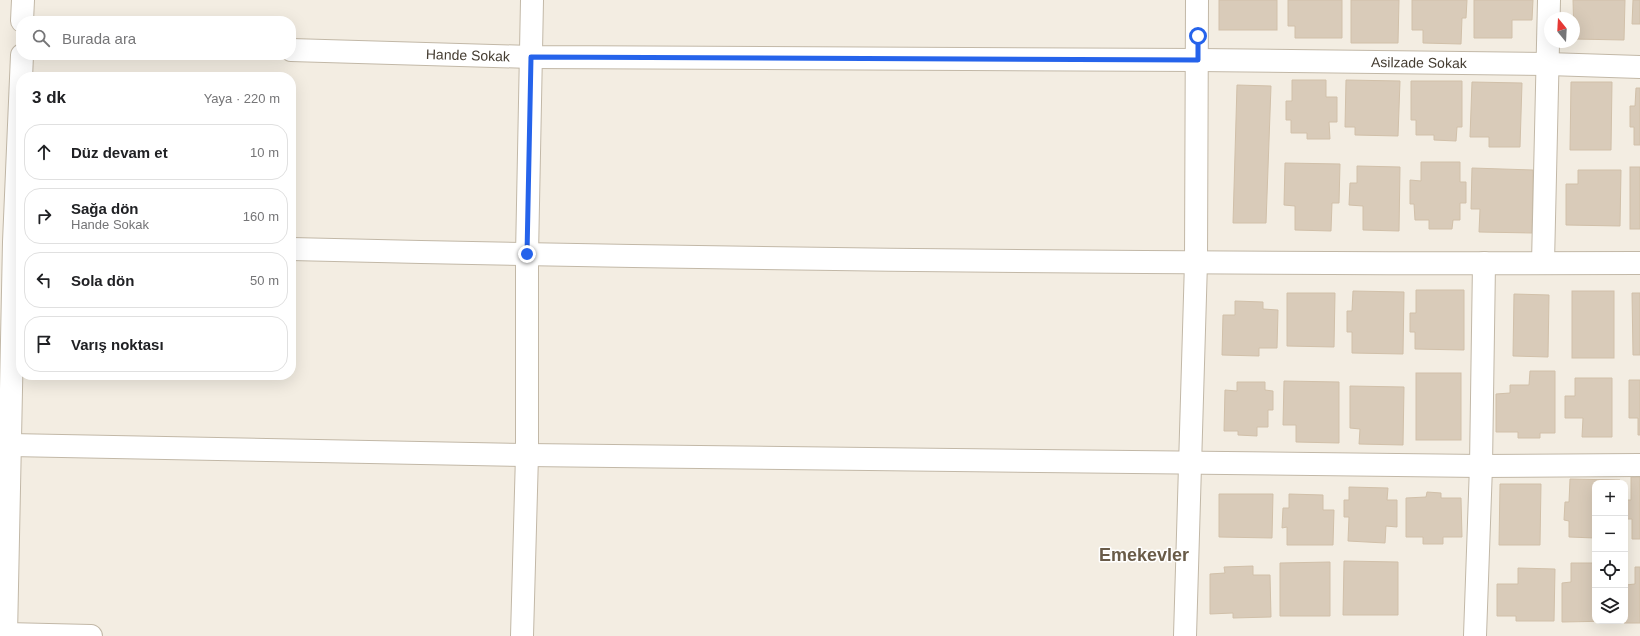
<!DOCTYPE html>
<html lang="tr">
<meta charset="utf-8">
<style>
:root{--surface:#fff;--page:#f2f2f2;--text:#202124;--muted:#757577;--line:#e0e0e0}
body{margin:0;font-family:Helvetica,sans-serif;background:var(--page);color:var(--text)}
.controls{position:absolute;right:12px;bottom:12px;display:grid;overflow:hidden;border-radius:8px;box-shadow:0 4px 16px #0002}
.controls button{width:36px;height:36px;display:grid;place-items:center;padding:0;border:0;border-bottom:1px solid var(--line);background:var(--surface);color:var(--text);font:20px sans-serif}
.compass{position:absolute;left:1544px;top:12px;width:36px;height:36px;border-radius:50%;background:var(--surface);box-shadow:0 4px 16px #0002;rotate:342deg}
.stop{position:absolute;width:12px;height:12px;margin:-9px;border:3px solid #2563eb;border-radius:50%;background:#fff}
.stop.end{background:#2563eb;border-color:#fff;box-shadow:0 1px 4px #0008}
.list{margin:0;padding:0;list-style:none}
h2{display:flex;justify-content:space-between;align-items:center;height:52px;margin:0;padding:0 16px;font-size:17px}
h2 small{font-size:13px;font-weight:400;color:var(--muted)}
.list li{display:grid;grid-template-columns:26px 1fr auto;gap:12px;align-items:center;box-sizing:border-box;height:56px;margin:0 8px 8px;padding:0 8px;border:1px solid var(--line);border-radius:16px}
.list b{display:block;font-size:15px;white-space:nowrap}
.list p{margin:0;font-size:13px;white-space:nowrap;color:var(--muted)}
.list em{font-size:13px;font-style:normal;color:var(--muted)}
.icon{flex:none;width:22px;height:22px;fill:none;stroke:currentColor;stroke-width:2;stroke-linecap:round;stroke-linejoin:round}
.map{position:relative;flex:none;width:1640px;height:636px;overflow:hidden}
.search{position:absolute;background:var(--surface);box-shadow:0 4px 16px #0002;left:16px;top:16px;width:280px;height:44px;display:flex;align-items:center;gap:10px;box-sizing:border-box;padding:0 14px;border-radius:16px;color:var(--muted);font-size:15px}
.panel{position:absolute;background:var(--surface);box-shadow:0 4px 16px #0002;left:16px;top:72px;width:280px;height:308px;border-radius:16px}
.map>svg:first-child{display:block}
</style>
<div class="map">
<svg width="1640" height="636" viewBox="0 0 1640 636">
<rect width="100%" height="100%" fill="#f3ede2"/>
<!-- building -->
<g fill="#d9cbb9" stroke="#d1c0a9">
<rect x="1219" y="0" width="58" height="30"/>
<polygon points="1288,0 1342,0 1342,38 1295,38 1295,26 1288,26"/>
<polygon points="1351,0 1399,0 1398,43 1351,43"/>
<polygon points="1412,0 1467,0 1466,18 1462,18 1461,44 1423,43 1423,30 1412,30"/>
<polygon points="1474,0 1533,0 1532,20 1512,20 1512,38 1474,38"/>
<polygon points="1573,0 1625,0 1624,40 1574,39"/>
<polygon points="1633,0 1640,0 1640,24 1632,24"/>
<polygon points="1292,80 1326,80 1326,97 1337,97 1337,122 1329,122 1330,139 1307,139 1307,133 1291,133 1291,120 1286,120 1286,101 1292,101"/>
<polygon points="1346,80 1400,81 1398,136 1355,135 1355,127 1345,127"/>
<polygon points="1411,81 1462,81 1462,127 1457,127 1456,141 1434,140 1434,135 1416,135 1416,120 1411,120"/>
<polygon points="1472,82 1522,83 1520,147 1489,147 1489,137 1470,137"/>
<polygon points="1571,82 1612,82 1611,150 1570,150"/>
<polygon points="1237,85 1271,86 1266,223 1233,223"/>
<polygon points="1636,88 1640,88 1640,145 1634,145 1634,127 1630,127 1630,106 1635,106"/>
<polygon points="1421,162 1460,162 1460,182 1466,182 1466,203 1460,203 1460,220 1453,220 1452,229 1429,229 1429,220 1415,220 1414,204 1410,204 1410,180 1421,181"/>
<polygon points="1285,163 1340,164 1339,203 1332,203 1331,231 1295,230 1295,206 1284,205"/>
<polygon points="1357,166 1400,167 1399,231 1363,230 1363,206 1349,205 1350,183 1357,183"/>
<rect x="1630" y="167" width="10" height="62"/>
<polygon points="1472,168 1533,170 1532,233 1479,232 1480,209 1471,209"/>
<polygon points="1578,170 1621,170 1620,226 1566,225 1566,184 1578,184"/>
<polygon points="1416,290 1464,290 1464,350 1415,349 1415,332 1410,332 1410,313 1416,313"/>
<polygon points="1353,291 1404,292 1403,354 1352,353 1352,332 1347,332 1347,311 1352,311"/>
<rect x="1572" y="291" width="42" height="67"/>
<polygon points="1287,293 1335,293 1334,347 1287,346"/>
<polygon points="1632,293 1640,293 1640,355 1633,355"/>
<polygon points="1514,294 1549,295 1548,357 1513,356"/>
<polygon points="1235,301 1263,302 1263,309 1278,310 1277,348 1259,348 1259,356 1222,355 1223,315 1235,315"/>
<polygon points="1530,371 1555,371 1555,433 1540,433 1540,438 1518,438 1518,432 1496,432 1496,394 1510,393 1510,385 1529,385"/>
<rect x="1416" y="373" width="45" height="67"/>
<polygon points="1575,378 1612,378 1612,437 1582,437 1583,418 1565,418 1565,396 1575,396"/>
<polygon points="1629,380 1640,380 1640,435 1638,435 1638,418 1629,418"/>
<polygon points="1284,381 1339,382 1339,443 1296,442 1296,425 1283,425"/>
<polygon points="1237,382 1265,382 1265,390 1273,391 1273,410 1268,410 1268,427 1257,427 1257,436 1238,435 1238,431 1224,431 1225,390 1237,391"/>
<polygon points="1350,386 1404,387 1403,445 1359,444 1360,429 1350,428"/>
<polygon points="1631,477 1640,477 1640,539 1632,539 1632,519 1627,519 1626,500 1631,500"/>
<polygon points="1570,479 1620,480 1619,483 1595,483 1595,538 1569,537 1569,521 1564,520 1565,502 1569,502"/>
<polygon points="1500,484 1541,484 1540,545 1499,545"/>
<polygon points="1349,487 1388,488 1387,500 1397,500 1397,527 1386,526 1385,543 1348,541 1349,517 1344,517 1344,500 1349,500"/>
<polygon points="1427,492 1441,493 1441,498 1461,498 1462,537 1443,537 1443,544 1423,544 1423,537 1406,537 1406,498 1426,497"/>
<polygon points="1219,494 1273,494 1272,538 1219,537"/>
<polygon points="1289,494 1323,495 1323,510 1334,510 1333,545 1287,545 1287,527 1282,528 1283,508 1289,508"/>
<polygon points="1344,561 1398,562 1398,615 1343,615"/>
<polygon points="1330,562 1330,616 1280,616 1280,563"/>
<polygon points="1571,563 1595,563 1595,621 1613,621 1562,622 1562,583 1571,582"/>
<polygon points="1253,566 1253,575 1270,575 1271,617 1233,618 1233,613 1210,614 1210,574 1225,573 1224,567"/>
<polygon points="1635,567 1640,567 1640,623 1624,623 1625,585 1635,584"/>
<polygon points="1518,568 1555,569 1554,621 1516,621 1516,616 1497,616 1497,584 1518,584"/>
</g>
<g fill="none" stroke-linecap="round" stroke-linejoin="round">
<!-- street casing -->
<g stroke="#c2b8a7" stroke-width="24">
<g id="street">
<polyline points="22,21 23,0"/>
<path id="s1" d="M291,50L531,57L1198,60L1548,64L1640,67"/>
<path d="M291,249C741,260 1190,264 1640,263"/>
<polyline points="1543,263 1549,0"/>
<polyline points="10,445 527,455 1481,466 1640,465"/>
<polyline points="6,634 91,636"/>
<polyline points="6,636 14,242 22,55"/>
<polyline points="522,636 527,455 527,255 532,0"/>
<polyline points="1185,636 1196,262 1197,0"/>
<polyline points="1475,636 1481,466 1484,263"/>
</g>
</g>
<!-- street -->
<use href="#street" stroke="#fff" stroke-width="22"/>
</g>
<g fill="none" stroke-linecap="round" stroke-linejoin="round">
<!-- route -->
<polyline stroke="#2563eb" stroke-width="5" points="527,254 531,57 1198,60 1198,36"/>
</g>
<g text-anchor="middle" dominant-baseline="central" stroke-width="3" stroke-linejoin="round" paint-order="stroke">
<!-- street labels -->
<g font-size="14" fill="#453d32" stroke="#fff">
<text stroke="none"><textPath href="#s1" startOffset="177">Hande Sokak</textPath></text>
<text stroke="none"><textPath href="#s1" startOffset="1128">Asilzade Sokak</textPath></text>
</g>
<!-- district labels -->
<g font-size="18" font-weight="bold" fill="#695b48" stroke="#fff">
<text x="1144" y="555">Emekevler</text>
</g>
</g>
</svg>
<div class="controls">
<button>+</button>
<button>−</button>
<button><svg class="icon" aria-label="locate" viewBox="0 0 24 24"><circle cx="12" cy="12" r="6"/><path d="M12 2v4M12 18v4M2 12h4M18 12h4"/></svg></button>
<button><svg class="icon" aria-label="layers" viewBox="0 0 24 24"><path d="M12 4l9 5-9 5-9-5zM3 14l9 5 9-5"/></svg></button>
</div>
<svg class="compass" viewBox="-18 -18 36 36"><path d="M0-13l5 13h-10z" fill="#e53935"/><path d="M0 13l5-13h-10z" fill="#757577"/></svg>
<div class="stop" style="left:1198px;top:36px"></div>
<div class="stop end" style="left:527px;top:254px"></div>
<div class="search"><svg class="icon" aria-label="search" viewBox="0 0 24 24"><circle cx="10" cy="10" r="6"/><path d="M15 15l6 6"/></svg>Burada ara</div>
<section class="panel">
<h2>3 dk<small>Yaya · 220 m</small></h2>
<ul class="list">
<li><svg class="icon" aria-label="ahead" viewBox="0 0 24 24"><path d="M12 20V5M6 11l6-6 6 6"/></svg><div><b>Düz devam et</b></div><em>10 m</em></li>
<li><svg class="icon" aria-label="right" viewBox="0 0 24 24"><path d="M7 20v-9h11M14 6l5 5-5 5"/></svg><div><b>Sağa dön</b><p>Hande Sokak</p></div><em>160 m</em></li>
<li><svg class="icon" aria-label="left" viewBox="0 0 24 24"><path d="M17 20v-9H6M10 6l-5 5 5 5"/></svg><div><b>Sola dön</b></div><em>50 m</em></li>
<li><svg class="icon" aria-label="arrive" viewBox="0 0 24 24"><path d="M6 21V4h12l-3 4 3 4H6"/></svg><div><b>Varış noktası</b></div></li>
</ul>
</section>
</div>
